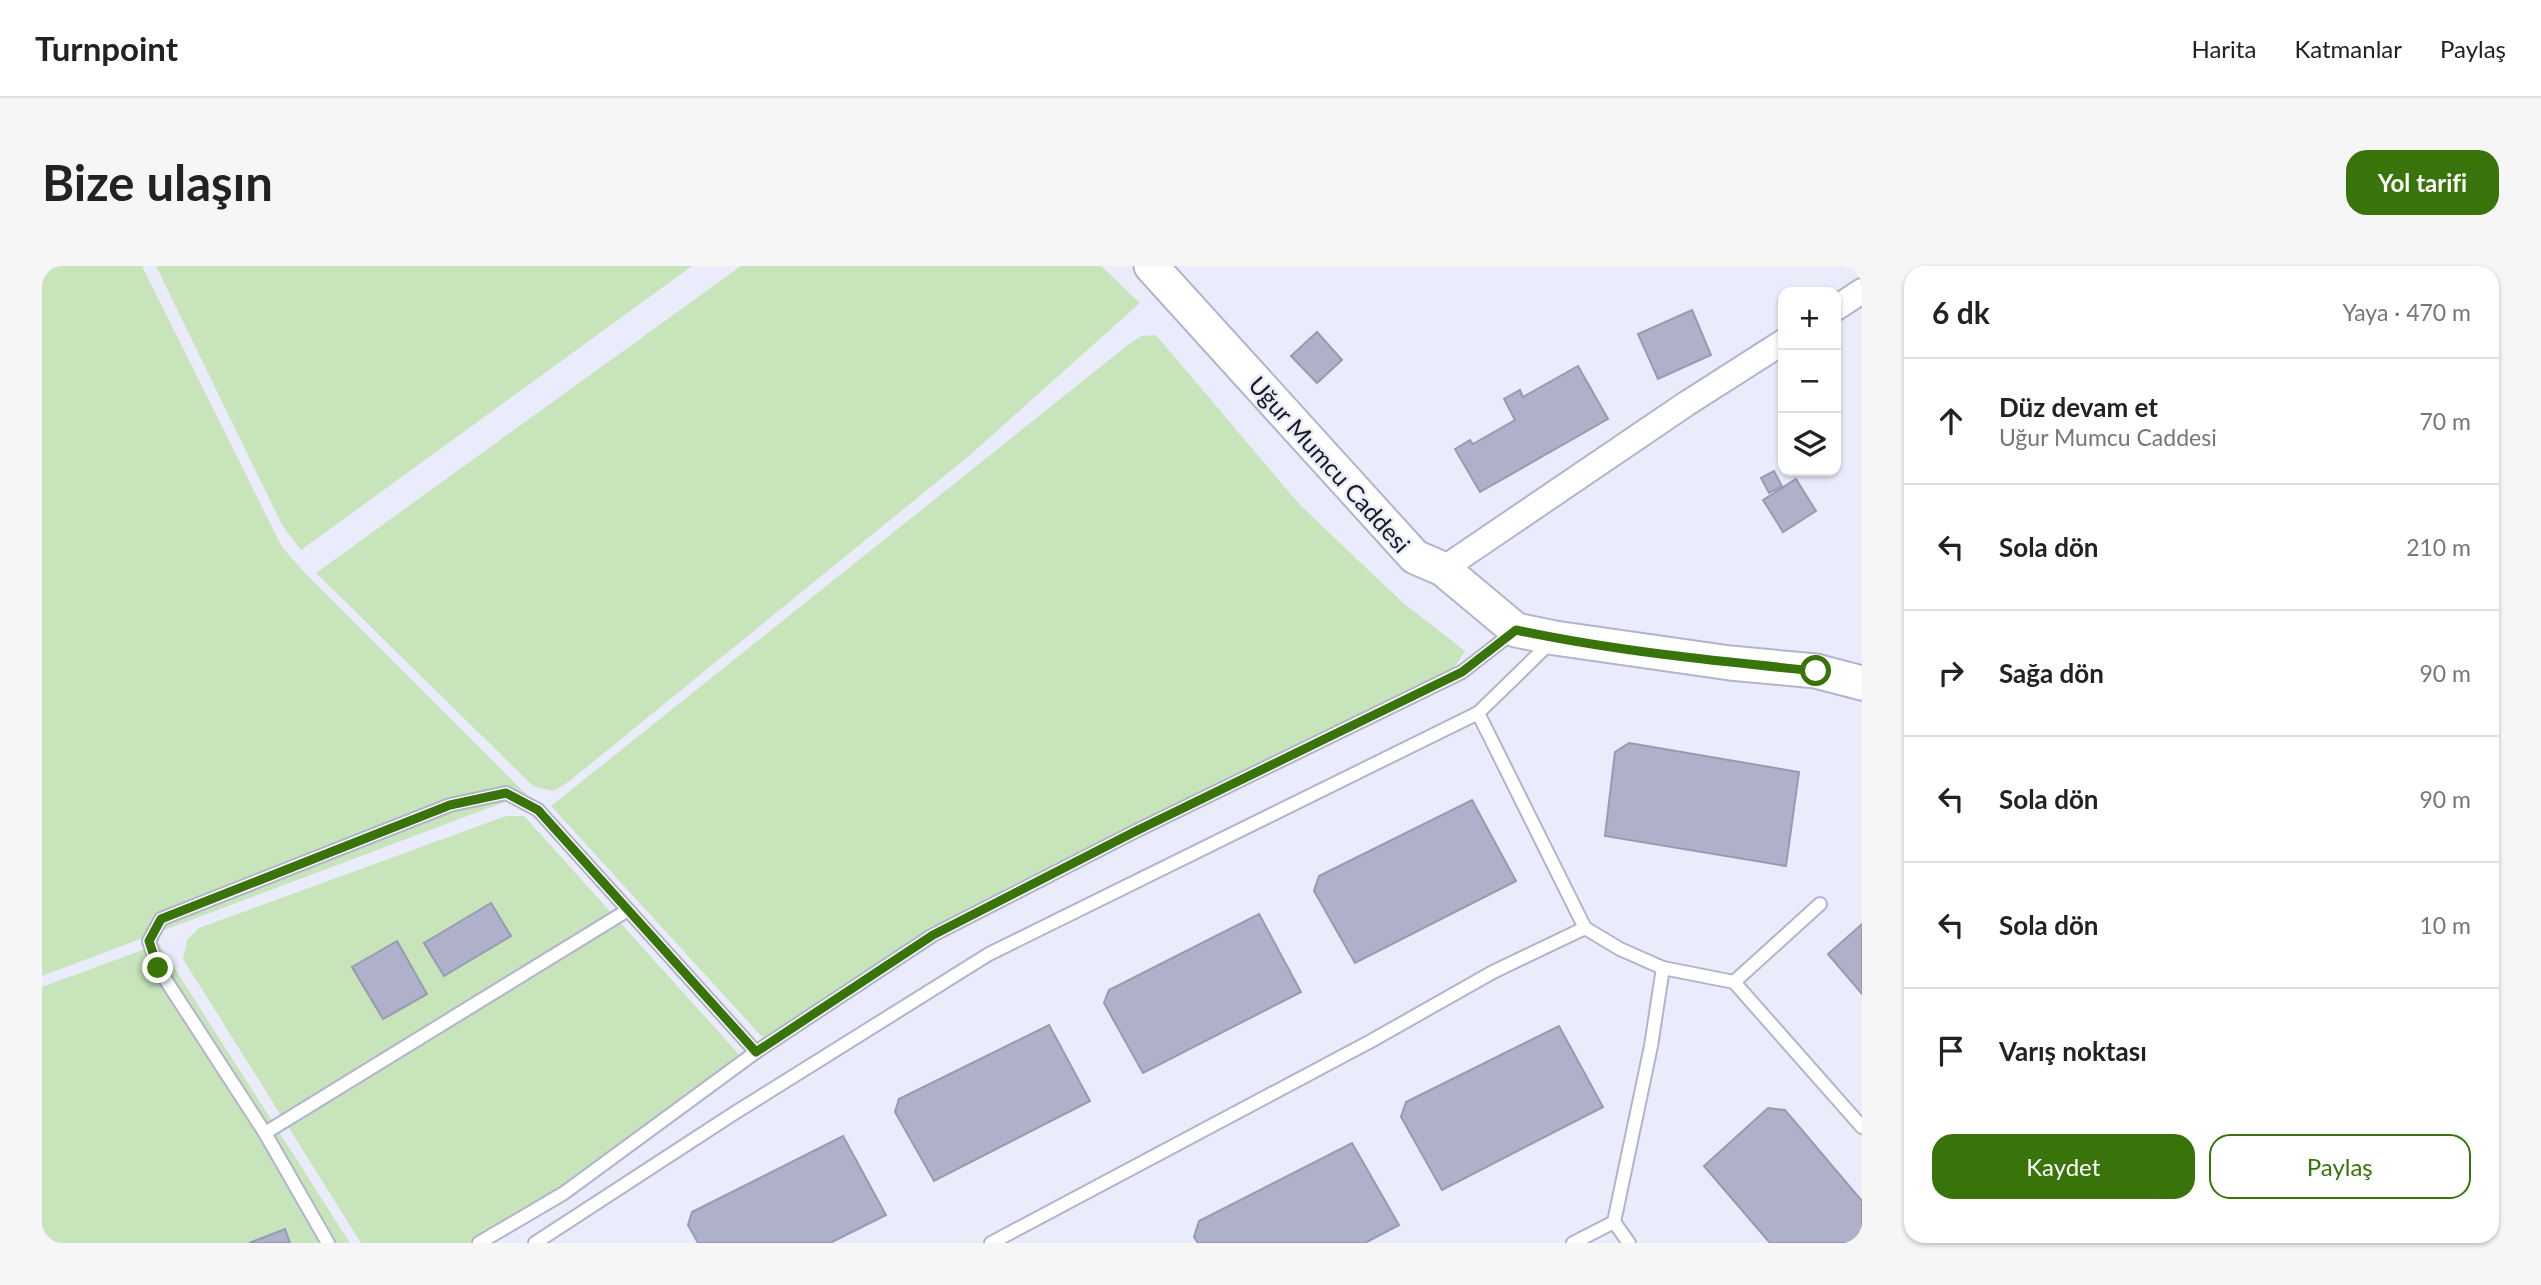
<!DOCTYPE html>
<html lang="tr">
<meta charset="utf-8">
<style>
:root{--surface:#fff;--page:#f6f6f6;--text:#222;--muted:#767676;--line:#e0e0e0;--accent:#38740a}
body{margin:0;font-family:Lato,sans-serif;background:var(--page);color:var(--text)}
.controls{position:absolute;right:21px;top:21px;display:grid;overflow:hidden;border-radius:14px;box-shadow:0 2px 5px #0004}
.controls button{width:63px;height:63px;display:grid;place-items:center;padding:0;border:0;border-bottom:2px solid var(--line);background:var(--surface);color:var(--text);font:35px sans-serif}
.stop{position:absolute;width:21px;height:21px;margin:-16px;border:5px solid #38740a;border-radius:50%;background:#fff}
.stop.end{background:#38740a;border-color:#fff;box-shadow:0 2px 7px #0008}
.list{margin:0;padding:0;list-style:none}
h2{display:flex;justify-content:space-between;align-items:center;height:91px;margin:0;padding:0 28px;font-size:30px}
h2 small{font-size:23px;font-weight:400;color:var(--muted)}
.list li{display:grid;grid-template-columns:46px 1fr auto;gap:21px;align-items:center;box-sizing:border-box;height:126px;padding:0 28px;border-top:2px solid var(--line)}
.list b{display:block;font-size:26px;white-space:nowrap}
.list p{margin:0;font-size:23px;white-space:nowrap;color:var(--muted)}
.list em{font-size:23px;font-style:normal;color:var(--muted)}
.actions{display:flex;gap:14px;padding:21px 28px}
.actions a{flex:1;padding:16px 0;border:2px solid var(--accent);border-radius:21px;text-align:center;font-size:24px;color:var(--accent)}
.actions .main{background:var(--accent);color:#fff}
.icon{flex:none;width:38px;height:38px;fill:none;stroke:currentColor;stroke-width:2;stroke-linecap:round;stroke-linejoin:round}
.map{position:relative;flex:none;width:1820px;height:977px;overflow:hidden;border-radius:21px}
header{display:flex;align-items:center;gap:42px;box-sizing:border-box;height:98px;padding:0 35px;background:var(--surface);border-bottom:2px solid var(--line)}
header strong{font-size:33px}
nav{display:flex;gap:38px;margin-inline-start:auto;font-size:24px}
.intro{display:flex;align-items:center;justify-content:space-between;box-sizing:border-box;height:168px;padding:0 42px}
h1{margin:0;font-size:49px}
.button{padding:18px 32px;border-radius:21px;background:var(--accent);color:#fff;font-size:24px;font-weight:700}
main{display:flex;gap:42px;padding:0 42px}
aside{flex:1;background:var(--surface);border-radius:21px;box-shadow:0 2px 5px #0004}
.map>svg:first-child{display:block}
</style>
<header>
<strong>Turnpoint</strong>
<nav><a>Harita</a><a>Katmanlar</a><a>Paylaş</a></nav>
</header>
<div class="intro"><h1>Bize ulaşın</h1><a class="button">Yol tarifi</a></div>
<main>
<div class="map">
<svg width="1820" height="977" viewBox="0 0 1820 977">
<rect width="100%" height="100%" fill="#eaecfc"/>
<!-- green -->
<g fill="#c7e4ba">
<polygon points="0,0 100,0 240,281 263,307 484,528 0,710"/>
<polygon points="114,0 650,0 259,284 240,259"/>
<polygon points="699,0 1059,0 1098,37 928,189 525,517 511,525 491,520 274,307"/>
<polygon points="1114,69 1257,238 1360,336 1423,385 1410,405 1402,413 970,619 898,660 722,773 509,540 1087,78 1100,70"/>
<polygon points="464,550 482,550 702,794 507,943 449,977 319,977 141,693 145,674 157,662"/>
<polygon points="117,678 308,977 0,977 0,721"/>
</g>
<!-- building -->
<g fill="#aeb1c9" stroke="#979ab1" stroke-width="2">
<polygon points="1650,44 1669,89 1616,113 1596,68"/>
<polygon points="1275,66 1300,94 1275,117 1249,90"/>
<polygon points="1536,100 1566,153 1438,226 1413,183 1428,174 1431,178 1473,154 1462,133 1478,124 1481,131"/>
<polygon points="1732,205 1740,220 1727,227 1719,212"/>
<polygon points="1754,213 1774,245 1741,266 1721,234"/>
<polygon points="1587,477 1757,506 1744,600 1563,570 1573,486"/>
<polygon points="1430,534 1474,615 1313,697 1272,625 1277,610"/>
<polygon points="449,637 469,670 402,710 382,677"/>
<polygon points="1217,648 1259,726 1101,807 1062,737 1067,724"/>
<polygon points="1820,658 1820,728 1786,688"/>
<polygon points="355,675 385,728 341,753 310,701"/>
<polygon points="1007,759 1048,835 892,915 853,846 857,833"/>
<polygon points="1517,760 1561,841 1400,924 1359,851 1364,836"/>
<polygon points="1726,842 1743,844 1820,935 1820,977 1728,977 1662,900"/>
<polygon points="801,870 844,949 788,977 656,977 646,959 650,946"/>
<polygon points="1310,877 1357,959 1323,977 1156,977 1152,971 1157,955"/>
<polygon points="243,963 248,977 207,977"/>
</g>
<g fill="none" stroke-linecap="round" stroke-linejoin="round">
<!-- lane casing -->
<g stroke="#b1b4cc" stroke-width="16">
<g id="lane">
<polyline points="1436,447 1543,662 1578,683 1621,702 1692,716 1778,638"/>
<polyline points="1692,716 1820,861"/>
<polyline points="223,867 586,644"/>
<polyline points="286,977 223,867 116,702 107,675 119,653 408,539 464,527 496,544 714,786 891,669 1094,565 1420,406 1474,364"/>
<polyline points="437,977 522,927 714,786"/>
<polyline points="493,977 691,848 947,688 1436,447 1510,375"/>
<polyline points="949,977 1329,775 1451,706 1543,662"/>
<polyline points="1531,977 1572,956"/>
<polyline points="1587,977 1572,956 1609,780 1621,702"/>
</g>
</g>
<!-- street casing -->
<g stroke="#b1b4cc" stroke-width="28">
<g id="street">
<polyline points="1794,42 1820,25"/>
<polyline points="1401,303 1644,138 1741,76"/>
</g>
</g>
<!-- secondary casing -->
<g stroke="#b1b4cc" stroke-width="37">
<polyline id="secondary" points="1109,0 1373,291 1401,303 1474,364 1513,372 1688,397 1774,405 1820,417"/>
</g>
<!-- lane -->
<use href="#lane" stroke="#fff" stroke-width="12"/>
<!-- street -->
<use href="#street" stroke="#fff" stroke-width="24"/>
<!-- secondary -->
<use href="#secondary" stroke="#fff" stroke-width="33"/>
</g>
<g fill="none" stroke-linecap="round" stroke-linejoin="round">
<!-- route -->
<path stroke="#38740a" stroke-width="9" d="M116,702L107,675L119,653L408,539L464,527L496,544L714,786L891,669L1094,565L1420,406L1474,364C1572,385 1674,395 1774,405"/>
</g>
<g text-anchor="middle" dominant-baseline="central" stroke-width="5" stroke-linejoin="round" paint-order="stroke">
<!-- street labels -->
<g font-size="24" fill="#191922" stroke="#eaecfc">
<text transform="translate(1288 198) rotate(48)">Uğur Mumcu Caddesi</text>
</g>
</g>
</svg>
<div class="controls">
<button>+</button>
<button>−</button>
<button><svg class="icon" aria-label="layers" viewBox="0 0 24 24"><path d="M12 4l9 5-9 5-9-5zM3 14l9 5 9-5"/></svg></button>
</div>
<div class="stop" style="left:1774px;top:405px"></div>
<div class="stop end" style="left:116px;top:702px"></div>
</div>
<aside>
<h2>6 dk<small>Yaya · 470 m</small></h2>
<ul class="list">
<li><svg class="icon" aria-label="ahead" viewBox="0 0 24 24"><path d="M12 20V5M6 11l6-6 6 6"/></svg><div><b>Düz devam et</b><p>Uğur Mumcu Caddesi</p></div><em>70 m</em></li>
<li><svg class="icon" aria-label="left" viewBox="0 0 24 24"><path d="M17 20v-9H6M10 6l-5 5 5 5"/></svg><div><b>Sola dön</b></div><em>210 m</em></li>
<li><svg class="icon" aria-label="right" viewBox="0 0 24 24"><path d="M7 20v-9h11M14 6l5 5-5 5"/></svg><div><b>Sağa dön</b></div><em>90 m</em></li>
<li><svg class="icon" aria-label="left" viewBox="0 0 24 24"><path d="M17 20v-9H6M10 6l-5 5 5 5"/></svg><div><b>Sola dön</b></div><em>90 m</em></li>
<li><svg class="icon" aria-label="left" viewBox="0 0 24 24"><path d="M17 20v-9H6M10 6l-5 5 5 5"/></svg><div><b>Sola dön</b></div><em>10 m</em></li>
<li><svg class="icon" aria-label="arrive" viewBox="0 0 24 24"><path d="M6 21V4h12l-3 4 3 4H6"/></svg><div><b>Varış noktası</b></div></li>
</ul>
<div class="actions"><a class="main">Kaydet</a><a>Paylaş</a></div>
</aside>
</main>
